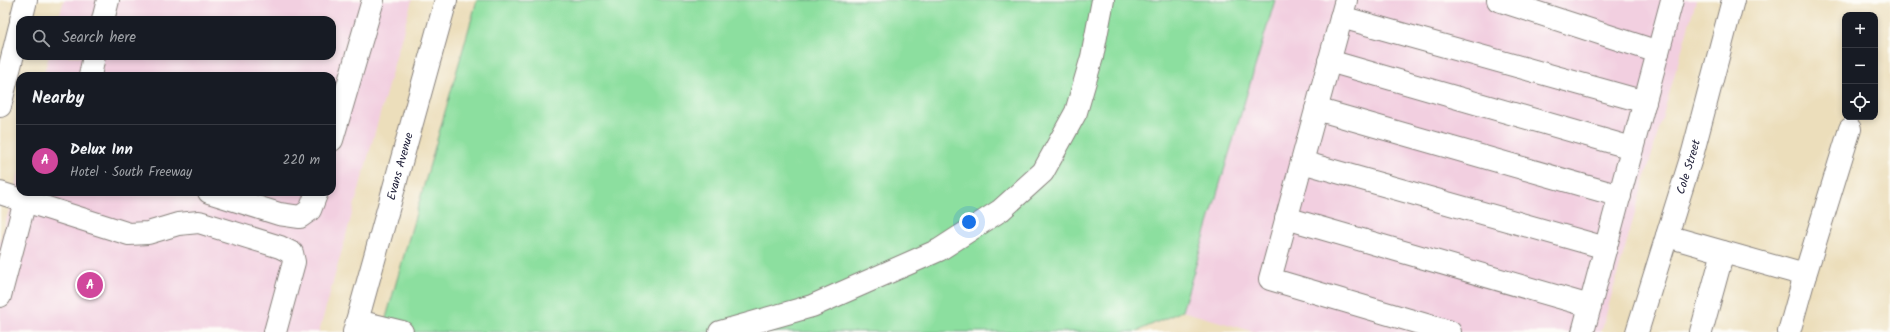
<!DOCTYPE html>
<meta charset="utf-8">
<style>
:root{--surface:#171b24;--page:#20242c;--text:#f1f3f6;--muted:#9ea1a6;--line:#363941;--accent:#b45309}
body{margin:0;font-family:Kalam,sans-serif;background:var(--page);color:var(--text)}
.controls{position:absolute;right:12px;top:12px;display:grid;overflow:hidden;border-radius:8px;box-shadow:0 2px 6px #0003}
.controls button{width:36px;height:36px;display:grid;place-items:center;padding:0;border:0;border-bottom:1px solid var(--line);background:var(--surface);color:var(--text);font:20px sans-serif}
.you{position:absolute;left:969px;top:222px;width:14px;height:14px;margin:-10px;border:3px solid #fff;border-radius:50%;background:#1a73e8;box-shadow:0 0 0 6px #1a73e833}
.badge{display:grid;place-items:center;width:26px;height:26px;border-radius:50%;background:var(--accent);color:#fff;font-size:13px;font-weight:700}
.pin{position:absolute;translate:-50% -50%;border:2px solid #fff;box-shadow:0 1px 4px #0006}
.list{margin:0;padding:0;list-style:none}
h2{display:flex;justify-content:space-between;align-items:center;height:52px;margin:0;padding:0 16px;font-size:17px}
h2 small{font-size:13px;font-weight:400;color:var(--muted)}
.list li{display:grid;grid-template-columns:26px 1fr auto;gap:12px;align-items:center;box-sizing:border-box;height:72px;padding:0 16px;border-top:1px solid var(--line)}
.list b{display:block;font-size:15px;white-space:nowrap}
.list p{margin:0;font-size:13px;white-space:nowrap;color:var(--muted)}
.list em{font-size:13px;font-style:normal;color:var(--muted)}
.icon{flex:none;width:22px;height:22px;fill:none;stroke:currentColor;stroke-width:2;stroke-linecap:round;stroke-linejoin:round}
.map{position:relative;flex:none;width:1890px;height:332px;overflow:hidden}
.search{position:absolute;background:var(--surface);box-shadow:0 2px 6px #0003;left:16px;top:16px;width:320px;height:44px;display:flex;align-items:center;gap:10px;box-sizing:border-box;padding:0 14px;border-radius:12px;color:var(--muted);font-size:15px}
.panel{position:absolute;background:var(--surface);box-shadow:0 2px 6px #0003;left:16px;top:72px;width:320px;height:124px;border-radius:12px}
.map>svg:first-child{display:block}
</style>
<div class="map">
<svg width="1890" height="332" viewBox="0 0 1890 332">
<rect width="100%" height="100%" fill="#fdfcf7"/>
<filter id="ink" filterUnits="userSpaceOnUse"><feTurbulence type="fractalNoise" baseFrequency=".025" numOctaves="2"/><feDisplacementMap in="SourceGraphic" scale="8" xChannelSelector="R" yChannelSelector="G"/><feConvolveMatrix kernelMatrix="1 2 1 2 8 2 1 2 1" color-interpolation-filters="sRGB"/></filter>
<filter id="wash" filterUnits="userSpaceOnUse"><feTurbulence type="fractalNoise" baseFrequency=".012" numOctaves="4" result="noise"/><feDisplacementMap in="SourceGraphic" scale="16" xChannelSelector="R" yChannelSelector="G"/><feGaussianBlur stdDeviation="0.9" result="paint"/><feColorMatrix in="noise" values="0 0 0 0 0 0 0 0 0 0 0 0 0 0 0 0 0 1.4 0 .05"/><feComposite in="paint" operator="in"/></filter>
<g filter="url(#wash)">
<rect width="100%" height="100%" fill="#ecdebb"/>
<!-- built -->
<g fill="#f2cfe0">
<polygon points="64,0 412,0 319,332 0,332 0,243 20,169 20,192 332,192 332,76 43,76 49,56 332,56 332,20 58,20"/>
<polygon points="1275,0 1696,0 1601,332 1255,332 1182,311"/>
</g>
<!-- green -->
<polygon fill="#8cdf9f" stroke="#57806d" points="477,0 1275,0 1182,311 1135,332 382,332"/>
</g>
<g filter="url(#ink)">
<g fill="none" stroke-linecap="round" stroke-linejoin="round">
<!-- minor casing -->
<g stroke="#87807b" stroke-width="24">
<g id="minor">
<polyline points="1346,0 1270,279 1450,332"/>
<polyline points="1498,0 1658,52"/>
<polyline points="1341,17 1645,102"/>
<polyline points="103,20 108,0"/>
<polyline points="1329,61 1632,148"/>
<polyline points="90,76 94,56"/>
<polyline points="1316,109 1620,196"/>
<polyline points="332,140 373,0"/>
<polyline points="1302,162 1606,248"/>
<polyline points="209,192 279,214 300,217 310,210 317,192"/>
<polyline points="0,193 129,234 148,233 178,224 199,222 280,247 292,253 294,262 275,332"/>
<polyline points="1286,218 1590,306"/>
<polyline points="1667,236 1805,275 1789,332"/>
<polyline points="1805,275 1850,129"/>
<polyline points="0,296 25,201"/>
<polyline points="357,321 402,332"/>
<path id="s1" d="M354,332L446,0"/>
<polyline points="720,332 812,306 939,250 1001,210 1043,172 1076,112 1092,57 1103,0"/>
<polyline points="1583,332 1672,0"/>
<path id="s2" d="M1637,332L1693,152L1733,0"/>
<polyline points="1701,332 1723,252"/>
</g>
</g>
<!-- major casing -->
<g stroke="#87807b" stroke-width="24">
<g id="major">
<polyline points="21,20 26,0"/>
<polyline points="0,106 20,26"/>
</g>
</g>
<!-- minor -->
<use href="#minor" stroke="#fff" stroke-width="22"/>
<!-- major -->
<use href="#major" stroke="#fff" stroke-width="22"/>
</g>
</g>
<g text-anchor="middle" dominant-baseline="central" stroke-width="3" stroke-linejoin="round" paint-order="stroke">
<!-- street labels -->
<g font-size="12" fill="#22223b" stroke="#fdfcf7">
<text stroke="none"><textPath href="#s1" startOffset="172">Evans Avenue</textPath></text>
<text stroke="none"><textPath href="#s2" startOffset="173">Cole Street</textPath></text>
</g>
</g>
</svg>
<div class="controls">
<button>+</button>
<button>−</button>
<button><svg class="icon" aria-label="locate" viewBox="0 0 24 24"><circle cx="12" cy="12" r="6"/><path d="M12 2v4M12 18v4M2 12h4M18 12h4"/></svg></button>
</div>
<div class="you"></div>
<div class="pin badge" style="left:90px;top:285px;background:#d1479c">A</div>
<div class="search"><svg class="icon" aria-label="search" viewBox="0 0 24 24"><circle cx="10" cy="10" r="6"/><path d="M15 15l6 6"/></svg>Search here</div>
<section class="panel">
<h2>Nearby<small></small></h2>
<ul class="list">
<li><span class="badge" style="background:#d1479c">A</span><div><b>Delux Inn</b><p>Hotel · South Freeway</p></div><em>220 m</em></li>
</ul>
</section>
</div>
